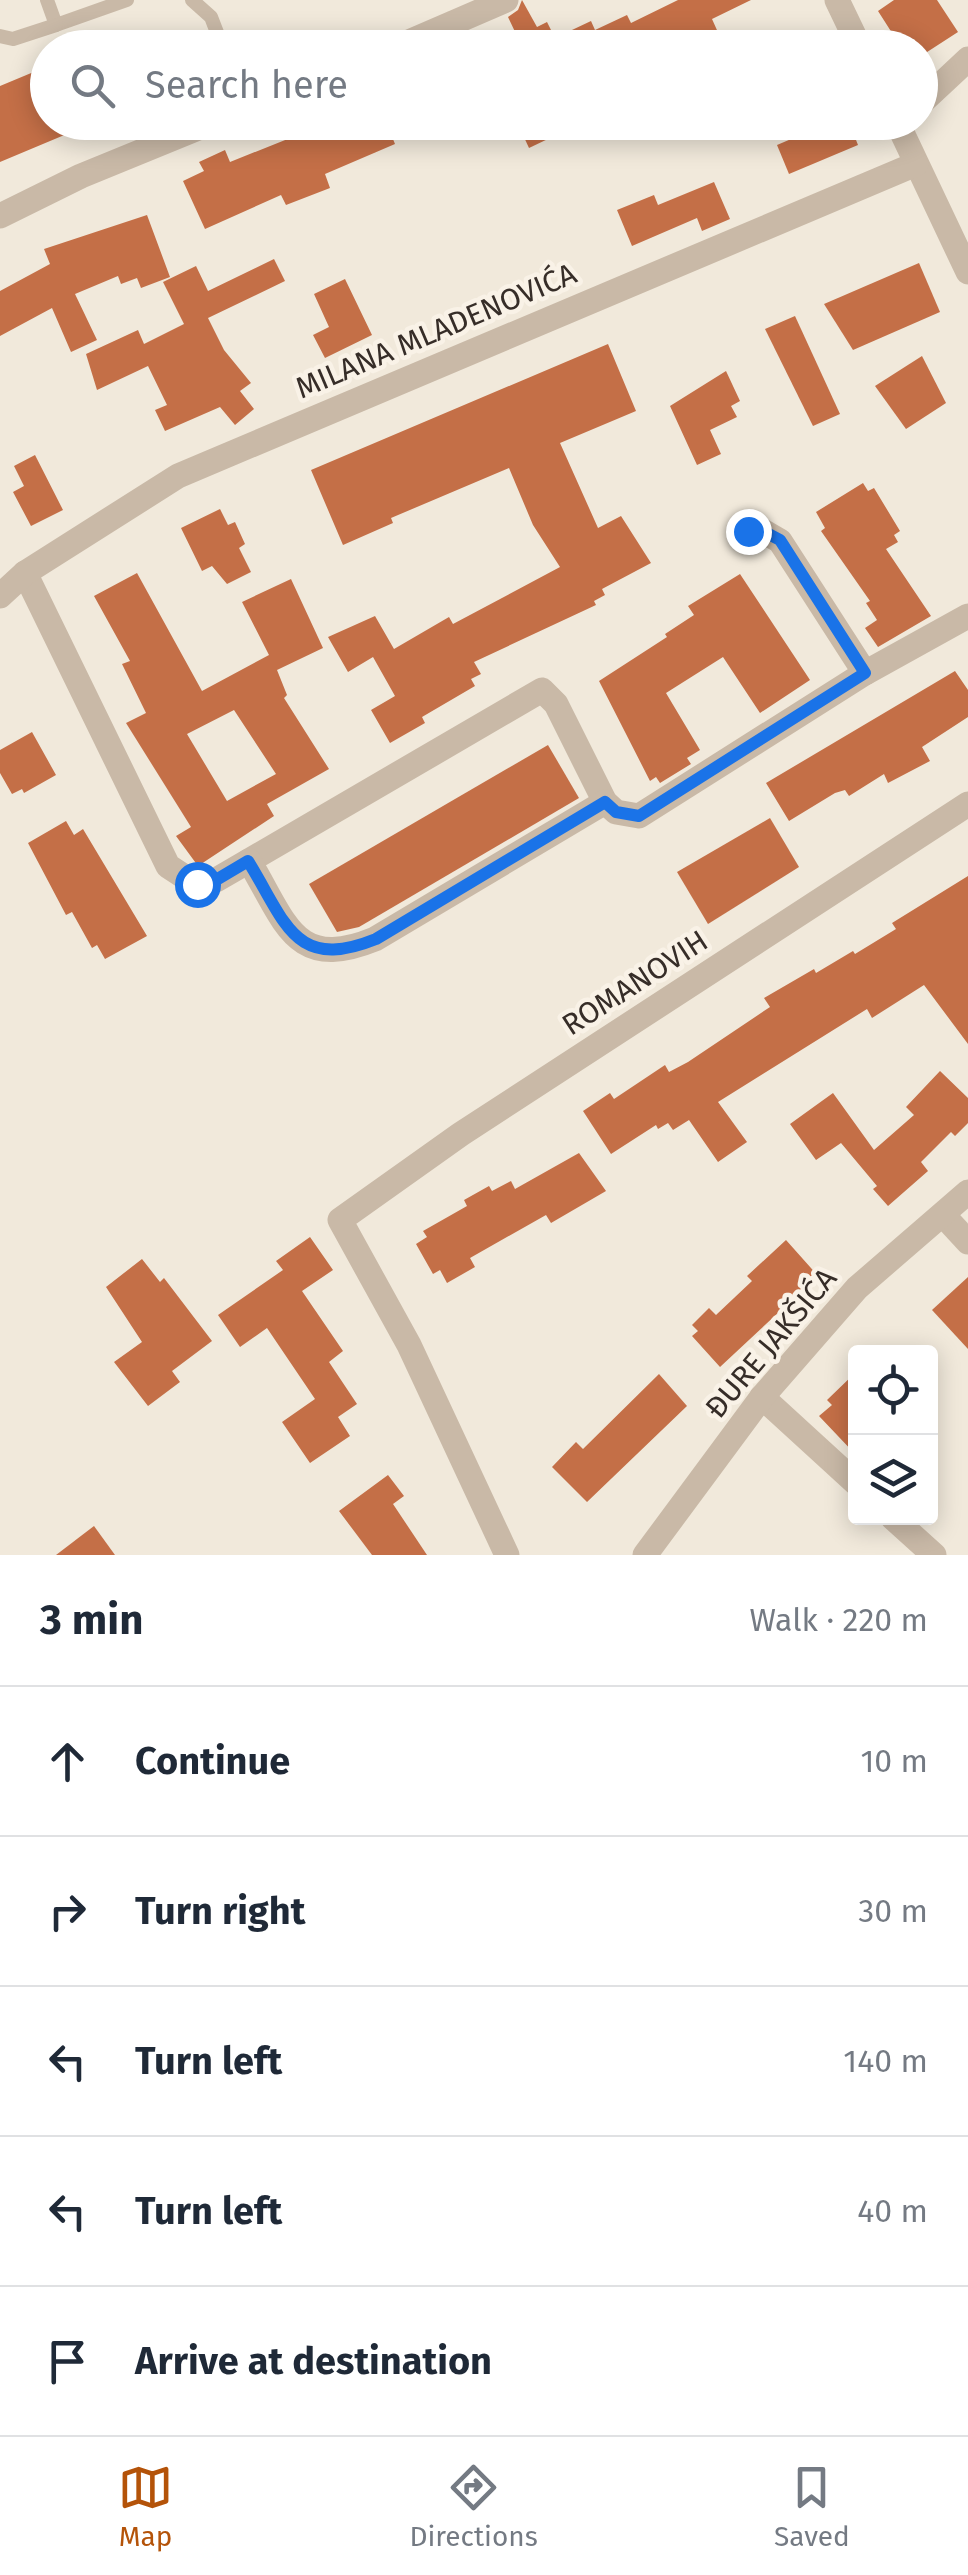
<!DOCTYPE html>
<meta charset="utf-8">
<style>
:root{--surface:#fff;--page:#f6f6f7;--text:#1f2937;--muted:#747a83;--line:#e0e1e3;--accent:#b45309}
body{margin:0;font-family:"Fira Sans",sans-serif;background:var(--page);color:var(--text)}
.controls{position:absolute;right:30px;bottom:30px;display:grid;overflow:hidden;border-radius:10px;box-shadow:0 5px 25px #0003}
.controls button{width:90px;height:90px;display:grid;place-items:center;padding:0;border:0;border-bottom:2px solid var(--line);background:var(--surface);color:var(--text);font:50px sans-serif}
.stop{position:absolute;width:30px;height:30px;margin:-22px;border:8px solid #1a73e8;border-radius:50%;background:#fff}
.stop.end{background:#1a73e8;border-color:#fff;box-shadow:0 2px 10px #0008}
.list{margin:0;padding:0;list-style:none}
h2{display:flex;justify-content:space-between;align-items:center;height:130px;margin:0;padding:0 40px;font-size:42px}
h2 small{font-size:32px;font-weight:400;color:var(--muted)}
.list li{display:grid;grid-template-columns:65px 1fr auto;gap:30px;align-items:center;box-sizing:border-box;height:150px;padding:0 40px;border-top:2px solid var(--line)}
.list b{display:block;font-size:38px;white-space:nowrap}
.list em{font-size:32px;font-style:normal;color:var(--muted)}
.icon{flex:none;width:55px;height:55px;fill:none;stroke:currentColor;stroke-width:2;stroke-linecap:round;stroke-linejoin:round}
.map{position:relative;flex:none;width:968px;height:1555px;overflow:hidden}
.search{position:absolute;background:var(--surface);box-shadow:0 5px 25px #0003;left:30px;right:30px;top:30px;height:110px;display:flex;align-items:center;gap:25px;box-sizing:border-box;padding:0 35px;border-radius:55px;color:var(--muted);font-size:38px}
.sheet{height:880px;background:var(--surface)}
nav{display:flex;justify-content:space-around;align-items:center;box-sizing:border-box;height:140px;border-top:2px solid var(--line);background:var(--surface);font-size:28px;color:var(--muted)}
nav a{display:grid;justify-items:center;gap:5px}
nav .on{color:var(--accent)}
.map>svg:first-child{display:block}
</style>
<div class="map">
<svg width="968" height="1555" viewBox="0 0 968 1555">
<rect width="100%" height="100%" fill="#f1e9db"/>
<!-- building -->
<g fill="#c46f47" fill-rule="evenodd">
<polygon points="522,0 537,27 547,22 555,38 591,21 595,30 627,15 631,23 678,0 751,0 712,19 725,48 492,48 517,36 508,17 518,10"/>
<polygon points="894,0 937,0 958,32 924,54 914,39 901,47 878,11"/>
<polygon points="48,66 48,122 93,123 0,162 0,86"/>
<polygon points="330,122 386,122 395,144 325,174 330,188 286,205 281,195 205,229 183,181 204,171 199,162 225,150 230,162"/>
<polygon points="517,122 542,122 550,138 529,148"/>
<polygon points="831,122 849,122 858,145 789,174 777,145"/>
<polygon points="714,182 730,219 702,231 697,218 632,246 617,210 654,195 658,205"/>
<polygon points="147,215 170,277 141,288 137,278 121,284 118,276 75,294 97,340 71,352 52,308 0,336 0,291 50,264 44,249"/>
<polygon points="274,259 285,281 208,318 224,350 251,383 240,391 254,409 235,425 220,407 165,431 155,410 167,405 148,366 97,390 86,354 138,330 144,344 184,324 163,282 196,266 208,291"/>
<polygon points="919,263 940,312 853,350 824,304"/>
<polygon points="345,279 372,335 325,358 313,335 329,327 314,294"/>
<polygon points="795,316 840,414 813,426 765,329"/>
<polygon points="608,344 636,411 560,443 598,528 621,516 651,563 602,589 605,595 594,601 596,605 474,662 481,674 471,679 475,686 422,717 425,723 390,743 371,710 395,696 373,657 348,672 328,637 375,616 394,649 449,617 453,624 560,567 533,525 509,468 391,518 393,523 343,545 311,470"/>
<polygon points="922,356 946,403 906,429 875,386"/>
<polygon points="726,371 740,401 731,406 737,417 710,430 721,454 697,465 670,406"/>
<polygon points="35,455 63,510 31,526 13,492 24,486 14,466"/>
<polygon points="863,483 868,491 874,488 900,531 894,535 898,542 886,549 931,616 878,647 865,628 877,620 866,603 870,601 821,531 825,528 816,512"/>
<polygon points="220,509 228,525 235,522 245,544 239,548 251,572 227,584 212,566 202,571 181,528"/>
<path d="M137,573L202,691L269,655L242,602L291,579L323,648L277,670L287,695L284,698L329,769L267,804L274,816L198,866L176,836L191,827L126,723L146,713L122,664L130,661L94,596ZM234,710L276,774L227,801L187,734Z"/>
<polygon points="740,574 810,680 760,713 723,657 666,693 700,750 687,758 691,764 660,783 656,777 650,781 599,681 667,637 665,634 694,615 688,606"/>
<polygon points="955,671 968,690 968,717 922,747 930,761 888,783 884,774 849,796 845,790 835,793 789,821 766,783"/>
<polygon points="32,732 56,775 24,793 22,789 12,794 0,773 0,750"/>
<polygon points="548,745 579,798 359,927 337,932 309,884"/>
<polygon points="770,818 799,867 708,924 677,872"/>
<polygon points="66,821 74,835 83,829 147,936 105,959 97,945 92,948 72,912 66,915 28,843"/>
<polygon points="968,876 968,1044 924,985 872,1018 867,1009 718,1102 747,1142 718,1162 689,1120 673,1130 668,1123 658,1129 656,1125 611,1154 583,1111 610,1093 614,1099 665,1065 669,1072 688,1062 770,1007 764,998 814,969 816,973 853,951 855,954 896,929 892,923"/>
<polygon points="940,1071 968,1098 968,1123 955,1136 951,1132 921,1162 928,1171 888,1206 873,1189 877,1186 841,1143 816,1160 790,1124 833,1093 874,1150 914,1115 906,1107"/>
<polygon points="579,1153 606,1191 551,1223 546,1215 470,1258 475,1267 447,1283 440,1270 433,1274 416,1244 427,1237 423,1231 467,1206 464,1200 489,1186 492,1191 511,1181 515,1189"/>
<polygon points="310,1237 333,1270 302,1291 343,1351 329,1362 357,1404 338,1417 350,1436 310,1463 282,1422 315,1399 267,1328 240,1347 218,1315 283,1270 276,1261"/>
<polygon points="786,1240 819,1277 806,1289 810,1294 785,1317 780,1311 720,1367 692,1336 698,1331 692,1325 709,1308 716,1315 752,1281 747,1276"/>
<polygon points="142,1259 160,1282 164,1278 212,1341 172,1371 180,1382 148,1406 114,1362 142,1342 106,1287"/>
<polygon points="968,1277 968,1349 932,1310"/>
<polygon points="856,1372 856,1455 819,1416 832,1405 827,1400"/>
<polygon points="659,1374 687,1406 587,1502 552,1467 576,1442 583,1449"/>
<polygon points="388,1475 404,1496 393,1504 427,1555 372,1555 339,1511"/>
<polygon points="94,1526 115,1555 56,1555"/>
</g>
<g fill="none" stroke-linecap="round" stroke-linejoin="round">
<!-- service -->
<g stroke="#c9b9a7" stroke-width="14">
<polyline points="47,0 56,25 127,0"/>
<polyline points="192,0 211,17 223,48"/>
<polyline points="0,36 13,39 56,25"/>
</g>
<!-- minor -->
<g stroke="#c9b9a7" stroke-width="25">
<polyline points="837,0 860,48"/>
<polyline points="395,48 506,0"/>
<polyline points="920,104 968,59"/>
<polyline points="897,122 968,272"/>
<polyline points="0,216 81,176 213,122"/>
<polyline points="749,531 761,530 780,541 865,673"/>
<polyline points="25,573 168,866 197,885 216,880 542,690 556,704 605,802 616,812 639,816 865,673 968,616"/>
<polyline points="0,596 25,573 178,476 916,164"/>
<path d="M249,861C286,922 294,972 375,939L605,802"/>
<polyline points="944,1216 968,1242"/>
<polyline points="762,1397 856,1483"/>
<polyline points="893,1518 934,1555"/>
<polyline points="507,1555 409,1345 340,1220 461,1134 968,804"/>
<polyline points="645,1555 762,1397 857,1288 968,1192"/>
</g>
</g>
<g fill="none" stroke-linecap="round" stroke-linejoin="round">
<!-- route -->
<path stroke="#1a73e8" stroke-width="12" d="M197,884L216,880L248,861C286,922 294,972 376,939L605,802L616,812L639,816L865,673L780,540L761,530L748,531"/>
</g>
<g text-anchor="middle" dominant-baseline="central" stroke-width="9" stroke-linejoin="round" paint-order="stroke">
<!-- street labels -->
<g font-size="30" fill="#362d28" stroke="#f9f2e7">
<text transform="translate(436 331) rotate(-23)">MILANA MLADENOVIĆA</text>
<text transform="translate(635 983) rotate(-33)">ROMANOVIH</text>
<text transform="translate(771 1343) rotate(-50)">ĐURE JAKŠIĆA</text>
</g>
</g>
</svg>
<div class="controls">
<button><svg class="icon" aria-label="locate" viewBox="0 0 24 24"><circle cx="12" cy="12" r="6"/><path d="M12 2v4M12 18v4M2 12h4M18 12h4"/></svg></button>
<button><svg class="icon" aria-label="layers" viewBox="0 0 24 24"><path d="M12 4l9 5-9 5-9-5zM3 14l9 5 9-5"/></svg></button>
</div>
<div class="stop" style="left:197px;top:884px"></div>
<div class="stop end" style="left:748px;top:531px"></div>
<div class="search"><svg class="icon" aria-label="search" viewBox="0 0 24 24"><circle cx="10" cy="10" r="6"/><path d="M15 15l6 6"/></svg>Search here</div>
</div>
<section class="sheet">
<h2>3 min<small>Walk · 220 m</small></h2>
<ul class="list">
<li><svg class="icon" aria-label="ahead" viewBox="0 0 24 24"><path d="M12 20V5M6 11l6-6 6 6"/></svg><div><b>Continue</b></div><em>10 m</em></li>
<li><svg class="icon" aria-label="right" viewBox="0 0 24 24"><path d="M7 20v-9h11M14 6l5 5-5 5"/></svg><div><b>Turn right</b></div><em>30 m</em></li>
<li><svg class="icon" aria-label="left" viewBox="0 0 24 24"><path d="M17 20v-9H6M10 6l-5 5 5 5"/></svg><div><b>Turn left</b></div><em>140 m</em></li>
<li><svg class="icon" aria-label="left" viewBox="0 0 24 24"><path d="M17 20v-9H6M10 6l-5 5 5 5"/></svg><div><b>Turn left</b></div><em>40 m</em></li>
<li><svg class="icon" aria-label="arrive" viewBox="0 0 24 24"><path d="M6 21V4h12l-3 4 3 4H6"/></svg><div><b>Arrive at destination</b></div></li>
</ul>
</section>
<nav>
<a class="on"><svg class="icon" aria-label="map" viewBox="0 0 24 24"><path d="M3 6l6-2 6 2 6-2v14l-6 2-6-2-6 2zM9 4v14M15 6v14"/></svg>Map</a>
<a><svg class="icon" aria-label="directions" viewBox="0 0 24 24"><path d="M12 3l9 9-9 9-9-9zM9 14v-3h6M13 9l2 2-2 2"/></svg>Directions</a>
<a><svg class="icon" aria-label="saved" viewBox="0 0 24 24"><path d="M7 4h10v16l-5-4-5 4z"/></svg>Saved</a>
</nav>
